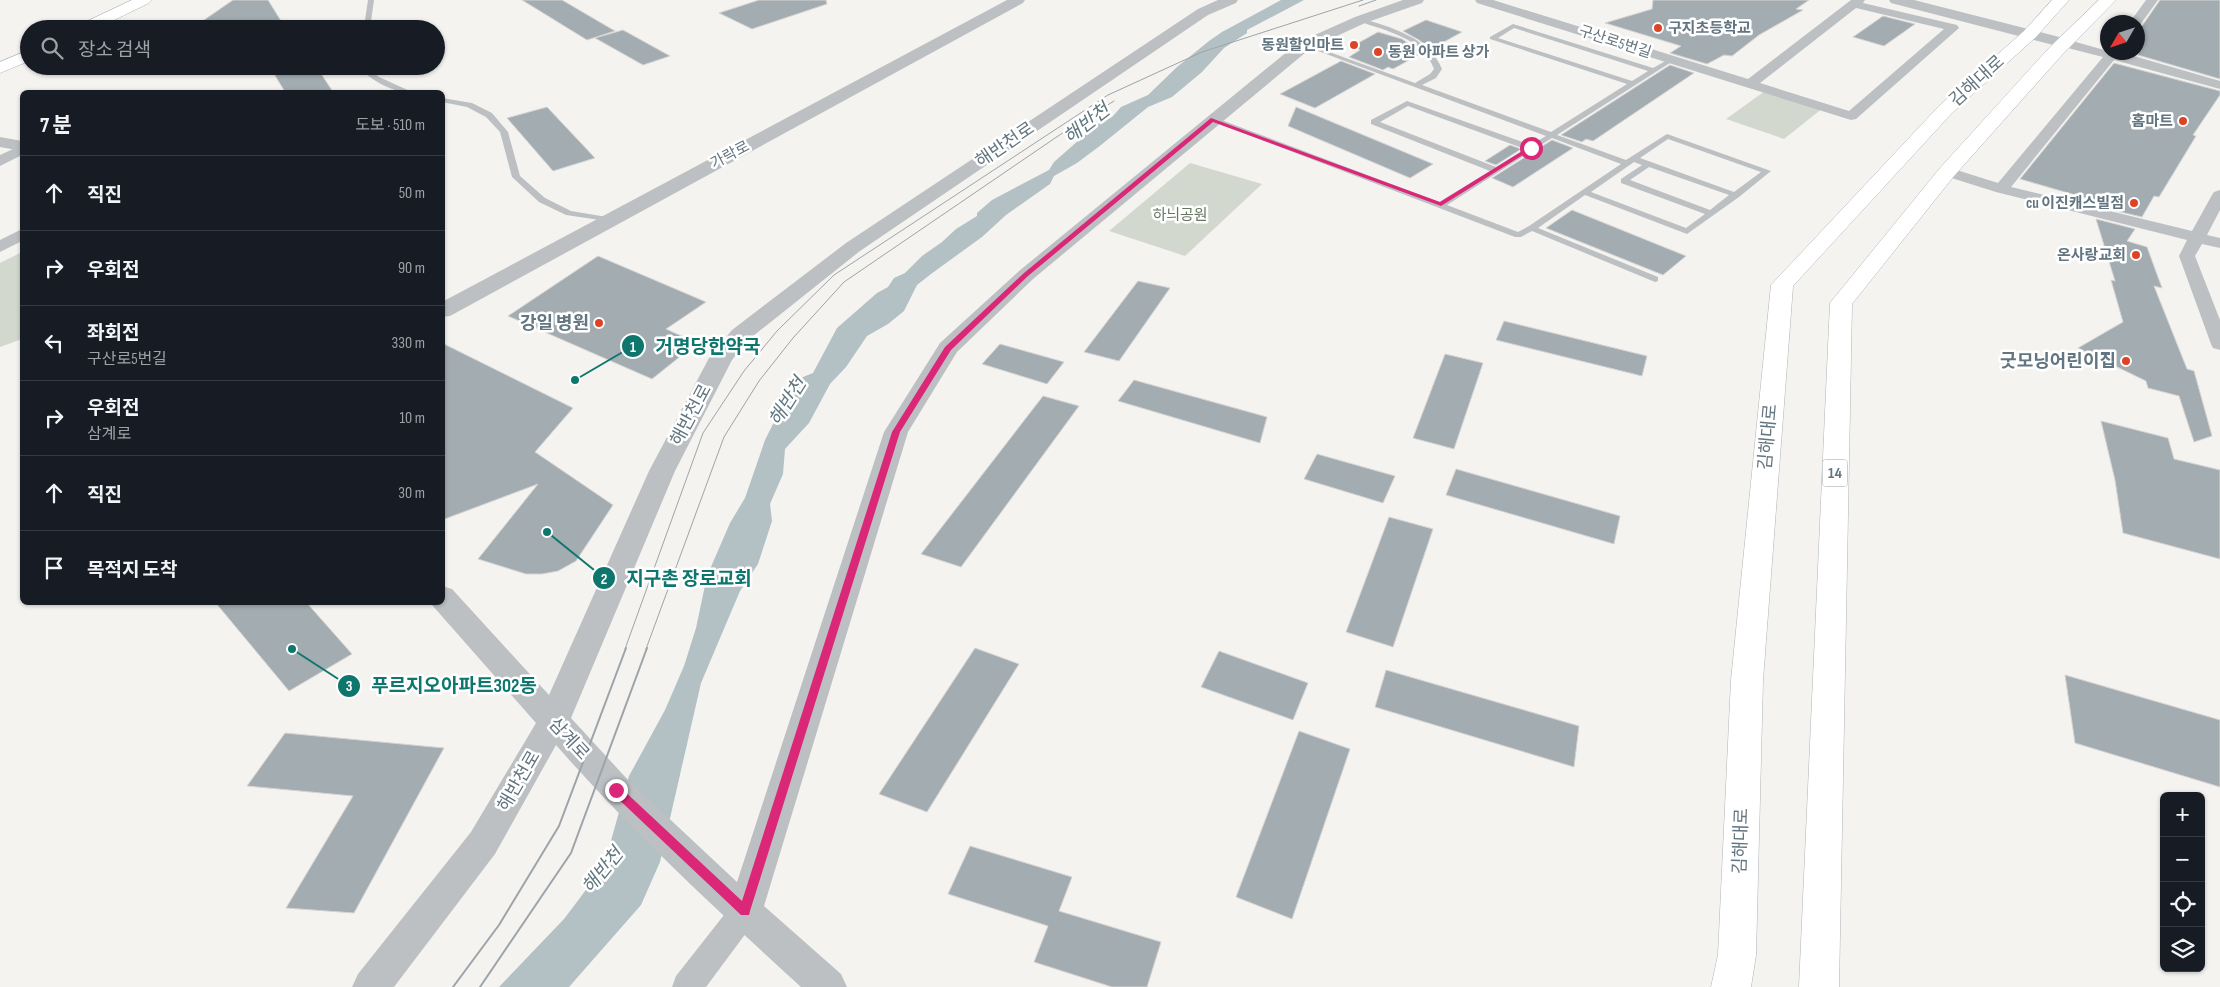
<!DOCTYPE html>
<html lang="ko">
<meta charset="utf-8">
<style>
:root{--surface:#171b24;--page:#242831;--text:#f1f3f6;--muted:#9ea1a6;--line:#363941}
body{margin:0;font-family:"Sofia Sans Condensed","Noto Sans KR",sans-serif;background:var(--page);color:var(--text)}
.controls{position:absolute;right:15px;bottom:15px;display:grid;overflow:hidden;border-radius:8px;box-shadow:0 1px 4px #0004}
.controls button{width:45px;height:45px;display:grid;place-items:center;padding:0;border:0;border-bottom:1px solid var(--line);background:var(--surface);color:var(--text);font:25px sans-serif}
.compass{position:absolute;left:2100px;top:15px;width:45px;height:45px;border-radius:50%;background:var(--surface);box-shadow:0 1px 4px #0004;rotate:231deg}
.stop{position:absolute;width:15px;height:15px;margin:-11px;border:4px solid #db2777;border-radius:50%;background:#fff}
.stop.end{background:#db2777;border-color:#fff;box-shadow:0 1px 5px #0008}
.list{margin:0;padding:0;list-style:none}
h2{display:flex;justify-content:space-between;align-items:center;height:65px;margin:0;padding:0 20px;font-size:21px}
h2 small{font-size:16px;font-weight:400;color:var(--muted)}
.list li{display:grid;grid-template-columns:32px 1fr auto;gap:15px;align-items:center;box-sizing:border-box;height:75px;padding:0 20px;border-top:1px solid var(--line)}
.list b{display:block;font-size:19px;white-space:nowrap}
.list p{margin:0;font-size:16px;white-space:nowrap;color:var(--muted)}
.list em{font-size:16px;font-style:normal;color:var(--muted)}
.icon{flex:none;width:28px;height:28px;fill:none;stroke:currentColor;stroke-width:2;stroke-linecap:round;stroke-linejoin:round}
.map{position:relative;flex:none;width:2220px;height:987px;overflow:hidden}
.search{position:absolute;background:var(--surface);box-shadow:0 1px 4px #0004;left:20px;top:20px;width:425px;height:55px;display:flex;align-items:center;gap:12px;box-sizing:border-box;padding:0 18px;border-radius:28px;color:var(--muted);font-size:19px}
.panel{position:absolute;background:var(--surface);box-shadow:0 1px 4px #0004;left:20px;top:90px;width:425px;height:515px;border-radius:8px}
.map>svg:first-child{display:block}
</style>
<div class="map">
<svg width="2220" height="987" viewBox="0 0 2220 987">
<rect width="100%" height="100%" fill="#f4f3ef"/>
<!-- green -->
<g fill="#d3d8cf">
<polygon points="1765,91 1823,108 1784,139 1726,119"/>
<polygon points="1190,163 1262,184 1185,256 1109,231"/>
<polygon points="22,252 22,339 0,347 0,263"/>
</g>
<!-- water -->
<polygon fill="#b3c1c4" points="1281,0 1304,0 1247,30 1247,33 1224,48 1202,72 1172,97 1148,107 1101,145 1077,163 1054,176 1050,184 1006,215 982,237 931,274 917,285 904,311 888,324 867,336 846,367 830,384 809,423 785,449 783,474 770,504 772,521 758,564 740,591 701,683 660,862 641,905 569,987 499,987 564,919 604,866 629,776 665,710 684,666 696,628 707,576 730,523 745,498 765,440 776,418 779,396 803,377 813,373 837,328 877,293 888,287 894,278 905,273 922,256 942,242 956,229 977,216 977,213 992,200 1049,170 1054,162 1096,125 1112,117 1121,107 1148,95 1177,67 1209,41 1222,32"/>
<!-- building -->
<g fill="#a3acb1" stroke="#d5d4d2">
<polygon points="233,0 268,0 286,29 191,29"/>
<polygon points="522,0 562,0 615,31 587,40"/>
<polygon points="759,0 826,0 827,4 752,29 719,13"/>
<polygon points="1653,0 1809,0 1796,9 1803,10 1759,35 1732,56 1724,55 1707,64 1670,53 1681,46 1605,23 1652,9"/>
<polygon points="2160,0 2220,0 2220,79 2138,55 2138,26 2142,26"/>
<polygon points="1883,16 1915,24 1884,46 1853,37"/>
<polygon points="1426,20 1462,32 1431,49 1419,40 1403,31"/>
<polygon points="623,30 670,56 643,65 595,38"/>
<polygon points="1378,32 1402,39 1422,53 1393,69 1388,67 1383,70 1349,57 1360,50 1351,47"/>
<polygon points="1341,61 1375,74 1315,108 1280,94"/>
<polygon points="2114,63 2220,91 2220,95 2193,135 2196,136 2159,197 2154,196 2142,217 2091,205 2089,199 2020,179"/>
<polygon points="1670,65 1694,73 1593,141 1586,139 1582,142 1561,135"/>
<polygon points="263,66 316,66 333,92 285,92 273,72 267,73"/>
<polygon points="547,107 595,158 553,171 507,118"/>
<polygon points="1296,107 1433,164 1410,178 1288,126"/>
<polygon points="1552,140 1573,148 1513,187 1492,178"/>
<polygon points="1510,145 1521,149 1496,165 1485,161"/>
<polygon points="1572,210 1686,256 1663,275 1546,228"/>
<polygon points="2096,219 2135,229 2127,241 2147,247 2162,288 2154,286 2187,369 2194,371 2212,436 2194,442 2179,396 2148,388 2146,381 2078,348 2123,322 2111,280 2115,281"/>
<polygon points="598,256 706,302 666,329 697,343 652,379 508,316"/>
<polygon points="1138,281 1170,288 1119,361 1084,352"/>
<polygon points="1504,321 1647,356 1642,376 1496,340"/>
<polygon points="442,343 573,408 535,452 613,505 576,561 558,571 542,574 526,574 478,559 538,484 442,520"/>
<polygon points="1000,344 1064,362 1047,384 982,364"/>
<polygon points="1445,354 1483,363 1454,449 1413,438"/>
<polygon points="1134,380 1267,417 1260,443 1118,401"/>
<polygon points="1043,396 1079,406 961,567 921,554"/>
<polygon points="2101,421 2168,438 2174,459 2220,470 2220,559 2123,533 2115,480"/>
<polygon points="1317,454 1395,476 1383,503 1304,479"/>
<polygon points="1456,469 1620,516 1614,544 1446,495"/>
<polygon points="1389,517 1433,529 1393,647 1346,632"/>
<polygon points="215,602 306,602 352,654 289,691"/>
<polygon points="975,648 1019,664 927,812 879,794"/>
<polygon points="1219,651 1308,683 1293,720 1201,687"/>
<polygon points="1386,670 1579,726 1574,767 1375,707"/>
<polygon points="2065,675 2220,720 2220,787 2075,743"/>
<polygon points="1299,731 1350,749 1292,919 1236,897"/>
<polygon points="285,733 444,748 354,913 286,908 353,796 247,786"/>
<polygon points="970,846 1072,877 1059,911 1161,942 1147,987 1112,987 1034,962 1048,926 948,894"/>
</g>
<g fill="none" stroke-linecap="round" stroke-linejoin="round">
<!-- secondary casing -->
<g stroke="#aeb4b8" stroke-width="1">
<g id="secondary">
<polygon points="132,0 152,0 149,3 96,29 75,29 77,26"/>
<polygon points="29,50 29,61 0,73 0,62"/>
</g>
</g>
<!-- primary casing -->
<g stroke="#afb4b7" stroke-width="1">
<g id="primary">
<polygon points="2052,0 2069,0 2036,37 1952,113 1793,286 1763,680 1756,955 1751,987 1711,987 1718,955 1731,680 1771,285 1940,105 2024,31"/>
<polygon points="2099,0 2116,0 2062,55 1954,176 1852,304 1839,987 1799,987 1830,303 1940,168 2050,47"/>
</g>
</g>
<!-- service -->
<g fill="#bcc0c3" fill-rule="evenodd">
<polygon points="368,0 374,0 371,21 362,29 354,29 365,20"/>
<path d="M1360,18C1390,27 1429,37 1442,69L1436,78L1422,85L1551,132L1627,84L1490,39V37L1513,24L1653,68L1669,59H1673V61L1557,135L1626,160L1667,134L1771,171L1739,197L1687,234L1585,195L1538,228L1658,277V281L1655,282L1532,231L1521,237H1515L1209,120L1216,118L1439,202L1490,171L1371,124V120L1407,101L1531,145L1546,136L1302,45L1307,44L1415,83L1430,74L1434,69C1423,38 1386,31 1358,21L1357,20ZM1514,28L1648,71L1632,81L1498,38ZM1408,106L1525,149L1496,167L1380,122ZM1552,138L1621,164L1529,226L1518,232L1447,205ZM1668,139L1761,172L1734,192L1640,158ZM1634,162L1642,165L1621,179V183L1705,214L1686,228L1591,192ZM1649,167L1729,195L1710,210L1630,180Z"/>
<path d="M357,66H365L379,77L412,92C393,94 370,79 357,66Z"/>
<polygon points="442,98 472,103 492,113 508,132 520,176 545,198 571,211 613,218 613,222 566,215 539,202 512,177 500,132 486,117 467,107 442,102"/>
</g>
<!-- minor -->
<g fill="#bcc0c3" fill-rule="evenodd">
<path d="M1475,0H1493L1748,79L1851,0H1865L1863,3L1957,25L1959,28L1856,119L1851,120L1477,3ZM1856,8L1944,29L1849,111L1760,83Z"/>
<polygon points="2146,0 2158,0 2140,25 2130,22"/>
<polygon points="2065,39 2108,51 2108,52 2120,52 2220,81 2220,89 2114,60 2011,187 2192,231 2212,195 2214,192 2220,190 2220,210 2207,235 2220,238 2220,248 2202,244 2195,256 2220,320 2220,350 2213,348 2211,344 2179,256 2187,240 1996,192 1942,175 1939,172 1942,169 1947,167 1998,183 2103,57 2060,46 2059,43 2060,40"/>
<polygon points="22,145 22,155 0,166 0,155"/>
<polygon points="22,229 22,241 0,252 0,240"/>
<polygon points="745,897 755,901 760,911 755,921 706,987 672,987 676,976 735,901"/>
</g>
<!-- tertiary -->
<g fill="#bcc0c3" fill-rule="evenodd">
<polygon points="1007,0 1025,0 1023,3 450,316 442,317 442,302"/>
<path d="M1218,0H1238L1236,3L1208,15L860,251L748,340L732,360L675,471L571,718L628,780L737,882L884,432L940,343L1019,271L1299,42L1355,17L1403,0H1424L1422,3L1365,23L1311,48L1033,279L957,352L908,432L764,906L841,974L847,987H801C716,909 632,832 556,745L495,854L394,987H352L358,974L471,832L536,723L432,605L431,602H442V586L452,589L549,695L649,471L709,358L732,330L846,243L1198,9Z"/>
<polygon points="1889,0 1914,0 2071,40 2073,43 2071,46 2065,48 1891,3"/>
<polygon points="0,137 22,141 22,151 0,147"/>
</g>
<!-- secondary -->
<use href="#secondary" fill="#fff" fill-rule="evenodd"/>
<!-- primary -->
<use href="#primary" fill="#fff" fill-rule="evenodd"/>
<!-- tram-far1 -->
<g stroke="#9da4a9" stroke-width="1">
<polyline points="1359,6 1376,0"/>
<polyline points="625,649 703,433 744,371 777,331 834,275 1108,95 1202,52 1363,0"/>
<polyline points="646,649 724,437 759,381 793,338 844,282 1061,134 1114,101"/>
</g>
<!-- tram -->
<g stroke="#9da4a9" stroke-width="2">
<polyline points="453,987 499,925 559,826 626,648"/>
<polyline points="480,987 571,853 647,648"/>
</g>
</g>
<!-- route -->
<polygon fill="#db2777" points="1211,118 1440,202 1529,147 1534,148 1441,206 1213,122 1028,276 951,350 900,432 750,911 749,915 741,915 612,793 612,787 620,787 742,901 892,432 945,347 1024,273"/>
<!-- markers -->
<g fill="#de4325" stroke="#fff" stroke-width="2">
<circle cx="1658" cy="28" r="5"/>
<circle cx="1354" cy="45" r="5"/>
<circle cx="1378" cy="52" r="5"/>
<circle cx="2183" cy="121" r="5"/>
<circle cx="2134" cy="203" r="5"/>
<circle cx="2136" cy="255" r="5"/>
<circle cx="599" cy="323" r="5"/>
<circle cx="2126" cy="361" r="5"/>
</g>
<g text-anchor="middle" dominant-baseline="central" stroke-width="5" stroke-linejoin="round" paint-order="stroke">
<!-- far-poi labels -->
<g font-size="15" font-weight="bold" fill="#637580" stroke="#fff" text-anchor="end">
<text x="1668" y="28" text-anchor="start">구지초등학교</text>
<text x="1344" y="45">동원할인마트</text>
<text x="1388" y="52" text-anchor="start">동원 아파트 상가</text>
<text x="2173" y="121">홈마트</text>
<text x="2124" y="203">cu 이진캐스빌점</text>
<text x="2126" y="255">온사랑교회</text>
</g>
<!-- far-street labels -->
<g font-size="15" fill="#637580" stroke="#fff">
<text transform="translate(1615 42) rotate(18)">구산로5번길</text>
<text transform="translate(730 155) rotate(-28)">가락로</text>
</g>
<!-- far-park labels -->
<g font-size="15" fill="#677762" stroke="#fff">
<text x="1180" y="215">하늬공원</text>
</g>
<!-- shield labels -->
<rect fill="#fff" stroke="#929ea6" stroke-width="1" x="1822.5" y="459.5" width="25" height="27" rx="4"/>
<g font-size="16" font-weight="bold" fill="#637580">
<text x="1835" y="473">14</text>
</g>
<!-- street labels -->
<g font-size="18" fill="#637580" stroke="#fff">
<text transform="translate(1977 81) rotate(-42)">김해대로</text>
<text transform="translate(1005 145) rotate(-34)">해반천로</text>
<text transform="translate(691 415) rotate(-62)">해반천로</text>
<text transform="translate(1768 437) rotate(-85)">김해대로</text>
<text transform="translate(569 739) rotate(47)">삼계로</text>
<text transform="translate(519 781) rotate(-60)">해반천로</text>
<text transform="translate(1741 841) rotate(-88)">김해대로</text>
</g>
<!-- poi labels -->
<g font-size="18" font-weight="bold" fill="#637580" stroke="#fff" text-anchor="end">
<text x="589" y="323">강일 병원</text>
<text x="2116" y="361">굿모닝어린이집</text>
</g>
<!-- water labels -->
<g font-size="19" font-style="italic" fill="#5f777e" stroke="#fff">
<text transform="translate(1087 124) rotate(-38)">해반천</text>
<text transform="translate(788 402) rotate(-58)">해반천</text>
<text transform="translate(603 871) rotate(-51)">해반천</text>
</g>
</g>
<!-- callouts -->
<path fill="none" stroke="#0f766e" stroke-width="2" d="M575 380L633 346M547 532L604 578M292 649L349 686"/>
<g fill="#0f766e" stroke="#fff" stroke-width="2">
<circle cx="575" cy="380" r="5"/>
<circle cx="547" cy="532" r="5"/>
<circle cx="292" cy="649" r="5"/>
<circle cx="633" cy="346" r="12"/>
<circle cx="604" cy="578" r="12"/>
<circle cx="349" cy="686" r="12"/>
</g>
<g font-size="15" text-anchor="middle" font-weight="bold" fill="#fff">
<text x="633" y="352">1</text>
<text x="604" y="584">2</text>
<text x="349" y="691">3</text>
</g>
<g font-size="19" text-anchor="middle" font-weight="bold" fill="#0f766e" stroke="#fff" stroke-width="5" stroke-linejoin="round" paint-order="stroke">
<text x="708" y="353">거명당한약국</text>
<text x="689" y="585">지구촌 장로교회</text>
<text x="454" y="692">푸르지오아파트302동</text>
</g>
</svg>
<div class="controls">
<button>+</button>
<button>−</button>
<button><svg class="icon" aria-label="locate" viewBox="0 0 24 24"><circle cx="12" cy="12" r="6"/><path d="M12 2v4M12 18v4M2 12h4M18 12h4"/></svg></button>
<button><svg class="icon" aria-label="layers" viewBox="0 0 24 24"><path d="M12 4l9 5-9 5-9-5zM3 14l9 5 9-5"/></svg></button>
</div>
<svg class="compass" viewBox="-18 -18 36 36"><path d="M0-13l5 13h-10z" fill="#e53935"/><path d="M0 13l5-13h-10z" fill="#9ea1a6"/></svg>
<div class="stop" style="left:1531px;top:148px"></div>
<div class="stop end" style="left:616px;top:790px"></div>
<div class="search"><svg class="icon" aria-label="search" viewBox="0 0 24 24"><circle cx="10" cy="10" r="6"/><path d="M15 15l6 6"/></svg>장소 검색</div>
<section class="panel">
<h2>7 분<small>도보 · 510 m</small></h2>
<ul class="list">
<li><svg class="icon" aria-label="ahead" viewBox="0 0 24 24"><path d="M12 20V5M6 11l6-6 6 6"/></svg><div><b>직진</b></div><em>50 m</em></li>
<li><svg class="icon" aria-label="right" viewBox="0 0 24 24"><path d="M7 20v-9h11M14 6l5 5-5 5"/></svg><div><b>우회전</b></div><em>90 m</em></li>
<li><svg class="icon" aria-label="left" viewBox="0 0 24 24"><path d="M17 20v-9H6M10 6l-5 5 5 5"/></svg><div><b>좌회전</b><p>구산로5번길</p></div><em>330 m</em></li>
<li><svg class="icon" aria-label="right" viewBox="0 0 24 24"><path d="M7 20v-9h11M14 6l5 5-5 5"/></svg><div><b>우회전</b><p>삼계로</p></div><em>10 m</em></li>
<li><svg class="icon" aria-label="ahead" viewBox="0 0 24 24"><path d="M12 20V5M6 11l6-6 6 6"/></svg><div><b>직진</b></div><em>30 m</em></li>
<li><svg class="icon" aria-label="arrive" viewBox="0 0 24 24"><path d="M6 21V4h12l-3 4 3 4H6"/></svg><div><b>목적지 도착</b></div></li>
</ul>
</section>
</div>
